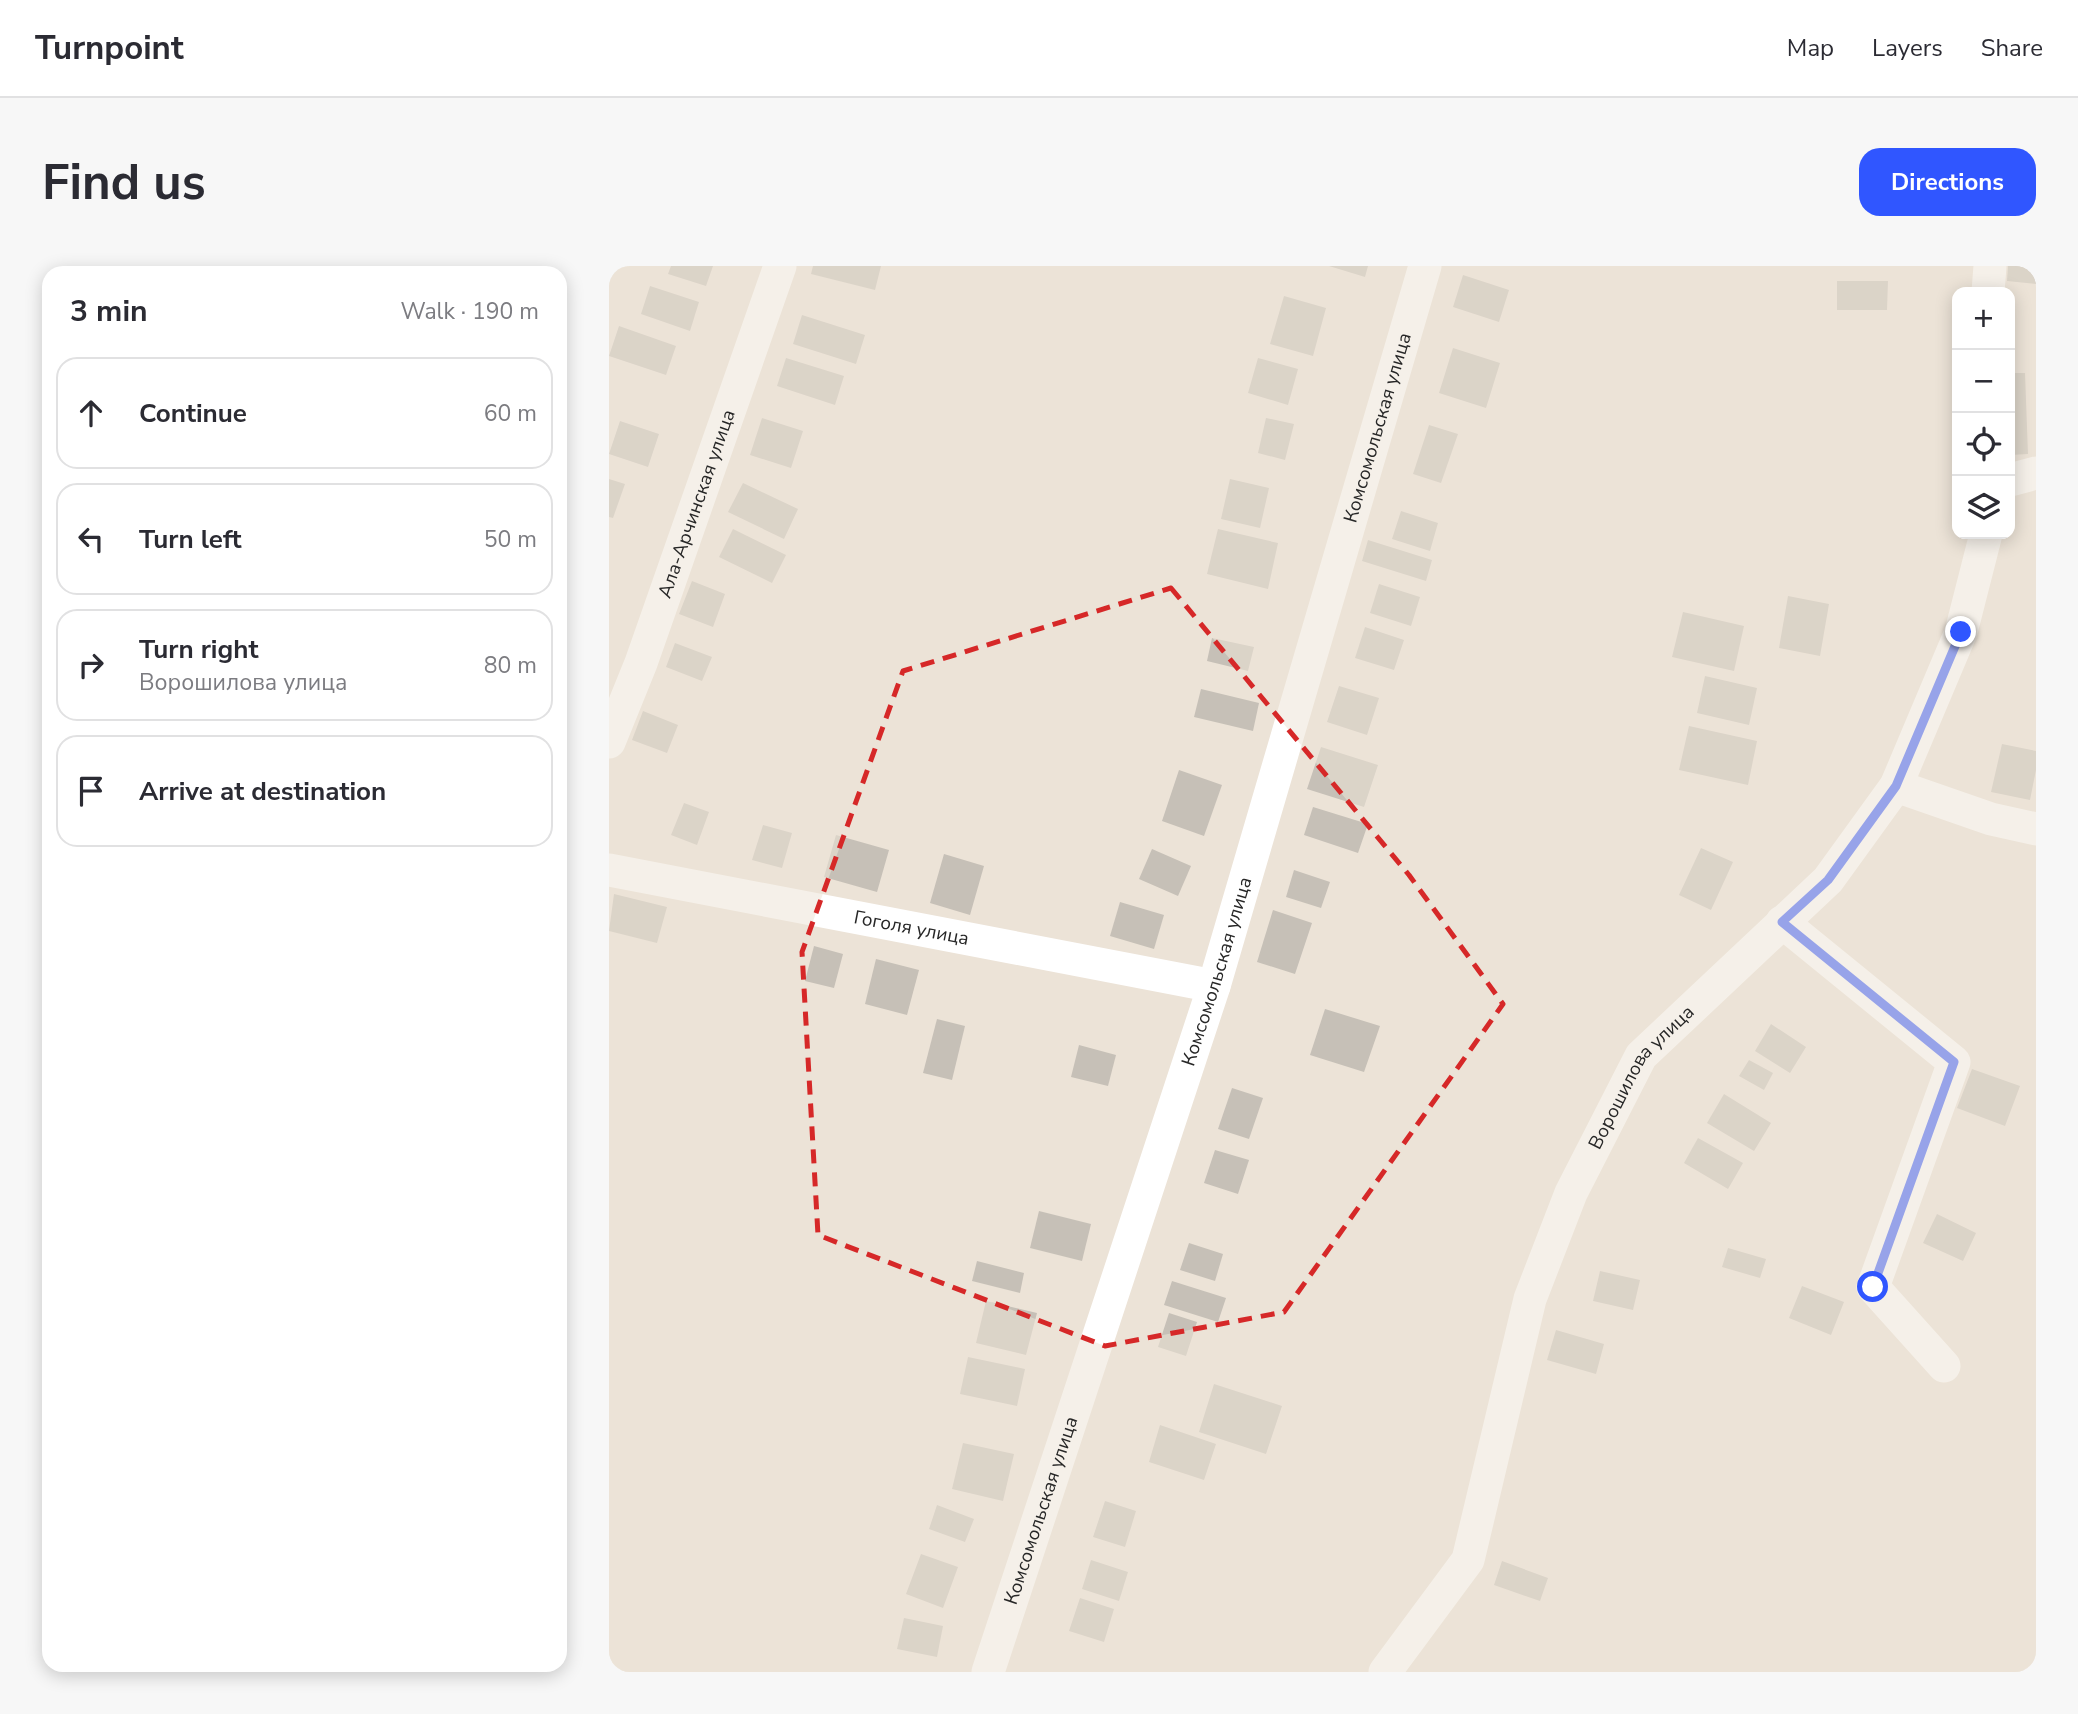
<!DOCTYPE html>
<meta charset="utf-8">
<style>
:root{--surface:#fff;--page:#f7f7f7;--text:#2b2b33;--muted:#7c7c81;--line:#e1e1e2;--accent:#3056ff}
body{margin:0;font-family:"Nunito Sans",sans-serif;background:var(--page);color:var(--text)}
.controls{position:absolute;right:21px;top:21px;display:grid;overflow:hidden;border-radius:14px;box-shadow:0 4px 18px #0003}
.controls button{width:63px;height:63px;display:grid;place-items:center;padding:0;border:0;border-bottom:2px solid var(--line);background:var(--surface);color:var(--text);font:35px sans-serif}
.stop{position:absolute;width:21px;height:21px;margin:-16px;border:5px solid #3056ff;border-radius:50%;background:#fff}
.stop.end{background:#3056ff;border-color:#fff;box-shadow:0 2px 7px #0008}
.list{margin:0;padding:0;list-style:none}
h2{display:flex;justify-content:space-between;align-items:center;height:91px;margin:0;padding:0 28px;font-size:30px}
h2 small{font-size:23px;font-weight:400;color:var(--muted)}
.list li{display:grid;grid-template-columns:46px 1fr auto;gap:21px;align-items:center;box-sizing:border-box;height:112px;margin:0 14px 14px;padding:0 14px;border:2px solid var(--line);border-radius:21px}
.list b{display:block;font-size:26px;white-space:nowrap}
.list p{margin:0;font-size:23px;white-space:nowrap;color:var(--muted)}
.list em{font-size:23px;font-style:normal;color:var(--muted)}
.icon{flex:none;width:38px;height:38px;fill:none;stroke:currentColor;stroke-width:2;stroke-linecap:round;stroke-linejoin:round}
.map{position:relative;flex:none;width:1427px;height:1406px;overflow:hidden;border-radius:21px}
header{display:flex;align-items:center;gap:42px;box-sizing:border-box;height:98px;padding:0 35px;background:var(--surface);border-bottom:2px solid var(--line)}
header strong{font-size:33px}
nav{display:flex;gap:38px;margin-inline-start:auto;font-size:24px}
.intro{display:flex;align-items:center;justify-content:space-between;box-sizing:border-box;height:168px;padding:0 42px}
h1{margin:0;font-size:49px}
.button{padding:18px 32px;border-radius:21px;background:var(--accent);color:#fff;font-size:24px;font-weight:700}
main{display:flex;gap:42px;padding:0 42px}
aside{flex:1;background:var(--surface);border-radius:21px;box-shadow:0 4px 18px #0003}
.map>svg:first-child{display:block}
</style>
<header>
<strong>Turnpoint</strong>
<nav><a>Map</a><a>Layers</a><a>Share</a></nav>
</header>
<div class="intro"><h1>Find us</h1><a class="button">Directions</a></div>
<main>
<aside>
<h2>3 min<small>Walk · 190 m</small></h2>
<ul class="list">
<li><svg class="icon" aria-label="ahead" viewBox="0 0 24 24"><path d="M12 20V5M6 11l6-6 6 6"/></svg><div><b>Continue</b></div><em>60 m</em></li>
<li><svg class="icon" aria-label="left" viewBox="0 0 24 24"><path d="M17 20v-9H6M10 6l-5 5 5 5"/></svg><div><b>Turn left</b></div><em>50 m</em></li>
<li><svg class="icon" aria-label="right" viewBox="0 0 24 24"><path d="M7 20v-9h11M14 6l5 5-5 5"/></svg><div><b>Turn right</b><p>Ворошилова улица</p></div><em>80 m</em></li>
<li><svg class="icon" aria-label="arrive" viewBox="0 0 24 24"><path d="M6 21V4h12l-3 4 3 4H6"/></svg><div><b>Arrive at destination</b></div></li>
</ul>
</aside>
<div class="map">
<svg width="1427" height="1406" viewBox="0 0 1427 1406">
<rect width="100%" height="100%" fill="#ece3d7"/>
<!-- building -->
<g fill="#c6c0b7">
<polygon points="62,0 104,0 97,20 59,8"/>
<polygon points="204,0 272,0 266,24 202,8"/>
<polygon points="720,0 759,0 756,11"/>
<polygon points="1399,0 1427,0 1427,18 1398,15"/>
<polygon points="854,9 900,24 890,56 844,41"/>
<polygon points="1228,15 1279,15 1278,44 1228,44"/>
<polygon points="41,20 90,36 81,65 32,48"/>
<polygon points="675,30 717,42 704,90 661,78"/>
<polygon points="193,49 256,69 247,98 184,78"/>
<polygon points="10,60 67,80 57,109 0,90"/>
<polygon points="844,82 891,97 877,142 830,127"/>
<polygon points="177,92 235,110 226,139 168,120"/>
<polygon points="649,92 689,103 679,139 639,127"/>
<polygon points="1401,107 1416,107 1419,188 1401,189"/>
<polygon points="153,152 194,165 182,202 141,189"/>
<polygon points="657,152 685,158 676,194 649,187"/>
<polygon points="11,155 50,168 39,201 0,188"/>
<polygon points="820,159 849,168 832,217 804,208"/>
<polygon points="0,213 16,218 4,252 0,251"/>
<polygon points="621,213 660,222 651,262 612,253"/>
<polygon points="134,217 189,243 175,273 119,246"/>
<polygon points="792,245 829,257 821,285 783,273"/>
<polygon points="124,263 177,289 163,317 110,291"/>
<polygon points="609,263 669,277 659,323 598,308"/>
<polygon points="759,274 823,294 817,315 753,295"/>
<polygon points="83,315 116,328 104,361 70,348"/>
<polygon points="770,318 811,331 802,360 761,347"/>
<polygon points="1179,330 1220,338 1211,390 1170,382"/>
<polygon points="1074,346 1135,360 1125,405 1063,391"/>
<polygon points="756,361 795,374 785,404 746,392"/>
<polygon points="603,372 645,381 639,405 598,395"/>
<polygon points="66,377 103,391 93,415 57,401"/>
<polygon points="1096,410 1148,422 1140,459 1088,447"/>
<polygon points="730,420 770,432 758,469 718,456"/>
<polygon points="592,423 650,437 644,465 585,451"/>
<polygon points="34,445 69,459 58,487 23,474"/>
<polygon points="1080,460 1148,475 1139,519 1070,504"/>
<polygon points="1393,478 1427,485 1427,504 1421,534 1382,526"/>
<polygon points="712,481 769,499 755,541 698,523"/>
<polygon points="570,504 613,519 595,570 553,555"/>
<polygon points="75,537 100,546 88,579 62,569"/>
<polygon points="704,541 759,558 749,587 695,569"/>
<polygon points="154,559 183,567 173,602 143,594"/>
<polygon points="227,569 280,584 268,626 215,611"/>
<polygon points="1092,582 1124,596 1102,644 1070,629"/>
<polygon points="543,583 582,600 569,630 530,613"/>
<polygon points="335,588 375,600 361,649 321,637"/>
<polygon points="685,604 721,616 712,642 677,631"/>
<polygon points="5,628 58,641 48,677 0,665"/>
<polygon points="511,636 555,649 545,683 501,670"/>
<polygon points="664,644 703,657 686,708 648,696"/>
<polygon points="205,680 234,688 225,722 196,715"/>
<polygon points="267,693 310,704 298,749 256,738"/>
<polygon points="716,743 771,760 755,806 701,789"/>
<polygon points="328,753 356,760 343,814 314,807"/>
<polygon points="1162,758 1197,781 1181,807 1146,785"/>
<polygon points="470,779 507,789 499,820 462,811"/>
<polygon points="1140,794 1164,807 1155,824 1130,810"/>
<polygon points="1363,803 1411,820 1396,860 1348,842"/>
<polygon points="623,822 654,832 640,873 609,863"/>
<polygon points="1115,828 1162,857 1145,885 1098,857"/>
<polygon points="1089,872 1134,897 1119,923 1075,897"/>
<polygon points="606,884 640,894 629,928 595,917"/>
<polygon points="430,945 482,958 473,995 421,982"/>
<polygon points="1328,948 1367,967 1354,995 1314,977"/>
<polygon points="580,977 614,988 606,1015 571,1004"/>
<polygon points="1119,982 1157,993 1151,1012 1113,1001"/>
<polygon points="368,995 415,1007 411,1027 363,1015"/>
<polygon points="991,1005 1031,1014 1024,1044 984,1035"/>
<polygon points="563,1015 617,1032 609,1056 555,1039"/>
<polygon points="1193,1020 1235,1036 1222,1069 1180,1052"/>
<polygon points="377,1035 428,1047 417,1089 367,1077"/>
<polygon points="560,1047 588,1056 577,1090 549,1081"/>
<polygon points="947,1064 995,1078 987,1108 938,1094"/>
<polygon points="359,1091 416,1103 408,1140 351,1128"/>
<polygon points="605,1118 673,1140 657,1188 590,1166"/>
<polygon points="551,1159 607,1178 595,1214 540,1196"/>
<polygon points="354,1177 405,1188 394,1235 343,1223"/>
<polygon points="496,1235 527,1245 516,1281 484,1271"/>
<polygon points="328,1239 365,1253 356,1276 320,1263"/>
<polygon points="312,1288 349,1301 334,1342 297,1328"/>
<polygon points="482,1294 519,1306 510,1335 473,1323"/>
<polygon points="893,1295 939,1312 931,1335 885,1319"/>
<polygon points="471,1332 505,1343 495,1376 460,1365"/>
<polygon points="295,1352 334,1360 328,1391 288,1383"/>
</g>
<g fill="none" stroke-linecap="round" stroke-linejoin="round">
<!-- minor -->
<g stroke="#fff" stroke-width="33">
<polyline points="1379,26 1381,0"/>
<polyline points="1401,214 1427,207"/>
<path id="s1" d="M0,476L32,397L171,0"/>
<polyline points="1287,520 1382,553 1427,563"/>
<path id="s2" d="M0,604L605,720"/>
<polyline points="1173,656 1345,796 1264,1021 1335,1100"/>
<path id="s3" d="M379,1406L605,720L816,0"/>
<path id="s4" d="M776,1406L859,1294L921,1033L962,927L1032,790L1219,614L1287,520L1352,366L1377,268"/>
</g>
</g>
<g fill="none" stroke-linecap="round" stroke-linejoin="round">
<!-- route -->
<polyline stroke="#3056ff" stroke-width="9" points="1264,1021 1345,796 1173,656 1219,614 1287,520 1352,366"/>
</g>
<!-- marked area -->
<path d="M0 0H1427V1406H0ZM562,322L800,609L894,738L675,1046L496,1080L209,969L193,686L294,405Z" fill="#ece3d7" fill-opacity=".55" fill-rule="evenodd"/>
<path fill="none" stroke="#d62828" stroke-width="5" stroke-dasharray="14 9" stroke-linejoin="round" d="M562,322L800,609L894,738L675,1046L496,1080L209,969L193,686L294,405Z"/>
<g text-anchor="middle" dominant-baseline="central" stroke-width="5" stroke-linejoin="round" paint-order="stroke">
<!-- street labels -->
<g font-size="19" fill="#272727" stroke="#fff">
<text stroke="none"><textPath href="#s3" startOffset="1304">Комсомольская улица</textPath></text>
<text stroke="none"><textPath href="#s1" startOffset="254">Ала-Арчинская улица</textPath></text>
<text stroke="none"><textPath href="#s2" startOffset="308">Гоголя улица</textPath></text>
<text stroke="none"><textPath href="#s3" startOffset="737">Комсомольская улица</textPath></text>
<text stroke="none"><textPath href="#s4" startOffset="658">Ворошилова улица</textPath></text>
<text stroke="none"><textPath href="#s3" startOffset="170">Комсомольская улица</textPath></text>
</g>
</g>
</svg>
<div class="controls">
<button>+</button>
<button>−</button>
<button><svg class="icon" aria-label="locate" viewBox="0 0 24 24"><circle cx="12" cy="12" r="6"/><path d="M12 2v4M12 18v4M2 12h4M18 12h4"/></svg></button>
<button><svg class="icon" aria-label="layers" viewBox="0 0 24 24"><path d="M12 4l9 5-9 5-9-5zM3 14l9 5 9-5"/></svg></button>
</div>
<div class="stop" style="left:1264px;top:1021px"></div>
<div class="stop end" style="left:1352px;top:366px"></div>
</div>
</main>
